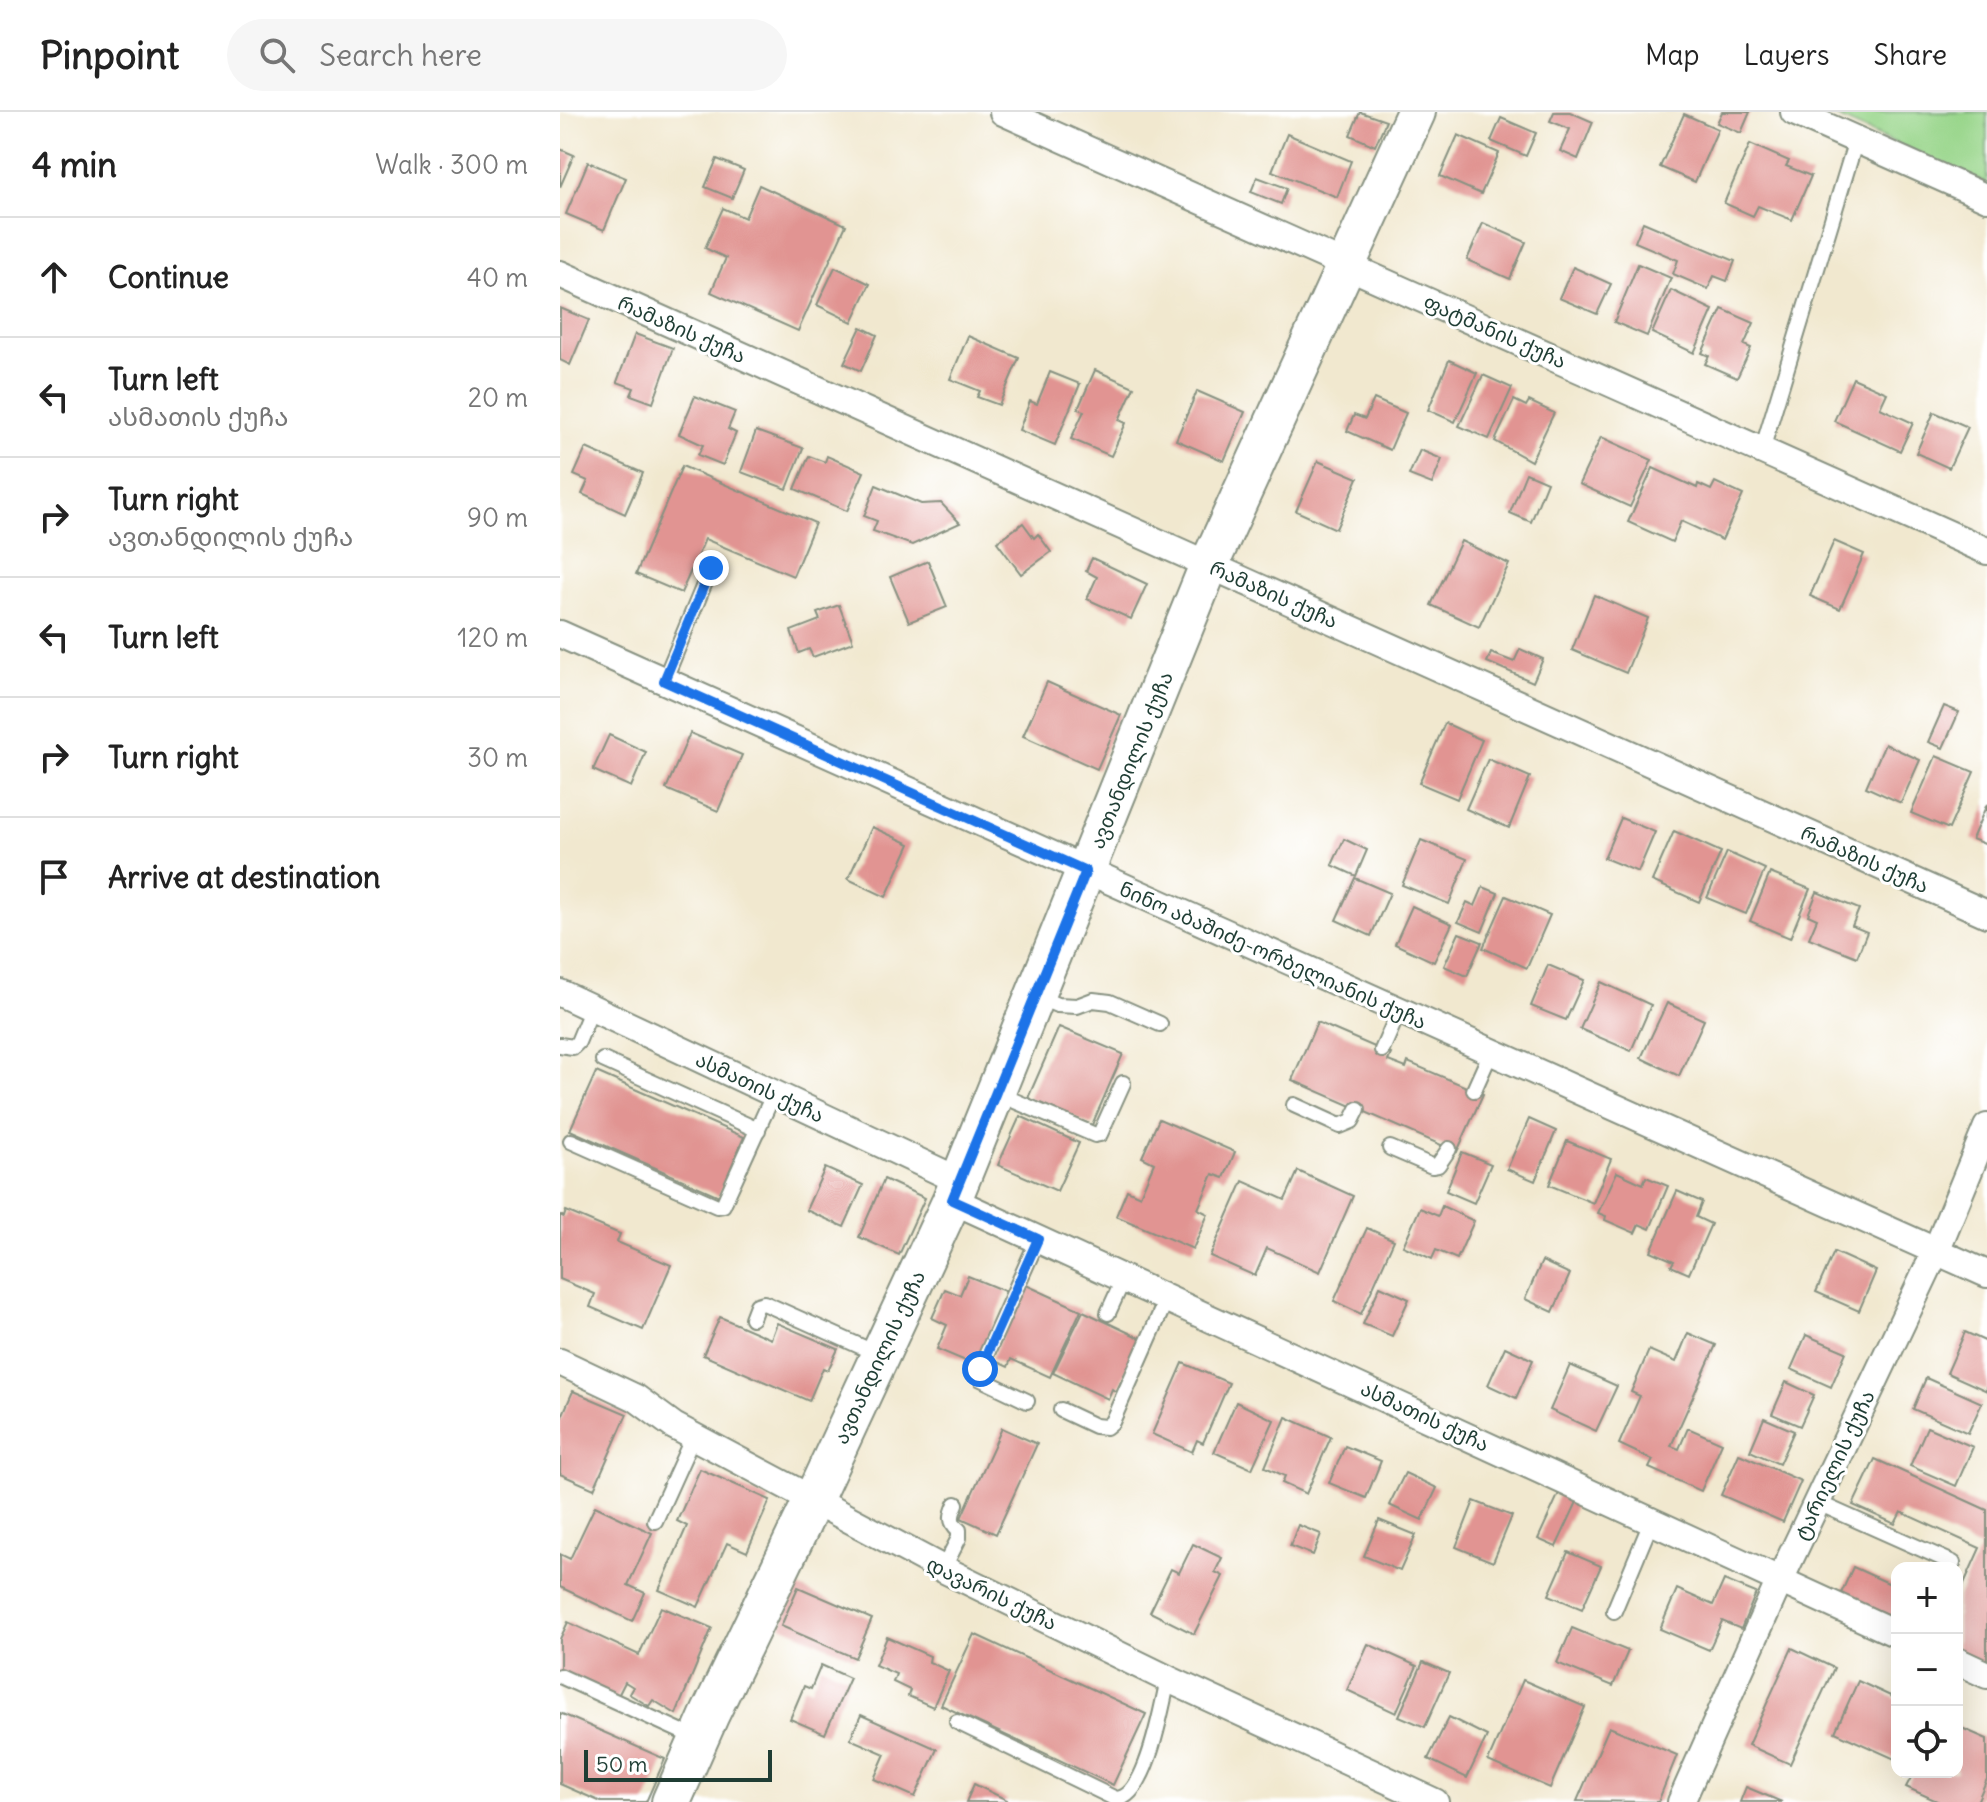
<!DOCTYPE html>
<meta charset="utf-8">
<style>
:root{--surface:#fff;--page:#f6f6f6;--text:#222;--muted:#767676;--line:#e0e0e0}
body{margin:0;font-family:Delius,"Noto Sans Georgian",sans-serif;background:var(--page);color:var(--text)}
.controls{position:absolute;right:24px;bottom:24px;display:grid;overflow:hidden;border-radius:16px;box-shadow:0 8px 32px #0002}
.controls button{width:72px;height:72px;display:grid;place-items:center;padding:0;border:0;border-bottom:2px solid var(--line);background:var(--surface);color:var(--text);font:40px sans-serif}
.scale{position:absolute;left:24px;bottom:20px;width:188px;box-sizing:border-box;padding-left:8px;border:4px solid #1f3d34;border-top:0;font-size:22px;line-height:28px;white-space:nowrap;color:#1f3d34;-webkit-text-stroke:6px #fff;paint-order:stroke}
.stop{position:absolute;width:24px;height:24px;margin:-18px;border:6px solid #1a73e8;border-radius:50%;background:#fff}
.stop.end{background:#1a73e8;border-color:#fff;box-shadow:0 2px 8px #0008}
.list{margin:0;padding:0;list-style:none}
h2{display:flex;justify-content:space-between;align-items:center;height:104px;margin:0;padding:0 32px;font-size:34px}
h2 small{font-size:26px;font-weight:400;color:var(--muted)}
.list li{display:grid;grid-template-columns:52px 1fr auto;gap:24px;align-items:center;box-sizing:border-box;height:120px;padding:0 32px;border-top:2px solid var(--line)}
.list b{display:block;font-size:30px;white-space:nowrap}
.list p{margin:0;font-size:26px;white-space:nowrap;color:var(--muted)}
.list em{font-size:26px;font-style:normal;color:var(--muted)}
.icon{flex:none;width:44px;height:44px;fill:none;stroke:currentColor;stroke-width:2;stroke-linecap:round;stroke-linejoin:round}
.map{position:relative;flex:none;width:1427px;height:1690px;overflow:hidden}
header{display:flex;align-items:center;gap:48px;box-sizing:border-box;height:112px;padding:0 40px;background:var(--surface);border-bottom:2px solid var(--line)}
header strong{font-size:38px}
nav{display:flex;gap:44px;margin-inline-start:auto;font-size:28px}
.search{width:560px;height:72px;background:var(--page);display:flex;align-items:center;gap:20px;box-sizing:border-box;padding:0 28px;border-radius:44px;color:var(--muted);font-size:30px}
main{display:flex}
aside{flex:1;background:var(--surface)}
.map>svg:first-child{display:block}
</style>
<header>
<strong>Pinpoint</strong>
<div class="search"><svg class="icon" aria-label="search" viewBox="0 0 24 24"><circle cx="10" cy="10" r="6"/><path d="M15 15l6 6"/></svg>Search here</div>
<nav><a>Map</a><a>Layers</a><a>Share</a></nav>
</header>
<main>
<aside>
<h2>4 min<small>Walk · 300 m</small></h2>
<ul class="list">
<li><svg class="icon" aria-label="ahead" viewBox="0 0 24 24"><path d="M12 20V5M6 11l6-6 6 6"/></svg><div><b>Continue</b></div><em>40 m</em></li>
<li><svg class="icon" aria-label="left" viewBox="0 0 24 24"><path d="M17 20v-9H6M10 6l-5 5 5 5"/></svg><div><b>Turn left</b><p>ასმათის ქუჩა</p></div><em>20 m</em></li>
<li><svg class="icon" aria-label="right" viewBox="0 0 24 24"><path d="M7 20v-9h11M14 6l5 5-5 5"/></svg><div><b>Turn right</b><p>ავთანდილის ქუჩა</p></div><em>90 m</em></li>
<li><svg class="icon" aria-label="left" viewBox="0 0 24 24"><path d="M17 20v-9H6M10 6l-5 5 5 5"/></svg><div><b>Turn left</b></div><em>120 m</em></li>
<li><svg class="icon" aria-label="right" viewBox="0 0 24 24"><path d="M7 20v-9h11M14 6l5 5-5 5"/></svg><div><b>Turn right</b></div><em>30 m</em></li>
<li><svg class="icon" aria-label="arrive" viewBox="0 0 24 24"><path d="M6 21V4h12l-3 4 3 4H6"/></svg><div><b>Arrive at destination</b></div></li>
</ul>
</aside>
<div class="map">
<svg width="1427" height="1690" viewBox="0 0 1427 1690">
<rect width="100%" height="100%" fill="#fff"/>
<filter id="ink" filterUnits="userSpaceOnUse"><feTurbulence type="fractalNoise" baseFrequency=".0125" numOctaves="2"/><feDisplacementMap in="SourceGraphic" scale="16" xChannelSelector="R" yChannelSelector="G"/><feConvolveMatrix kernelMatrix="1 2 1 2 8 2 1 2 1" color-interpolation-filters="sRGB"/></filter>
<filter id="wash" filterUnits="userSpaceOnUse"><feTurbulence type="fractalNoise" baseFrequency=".006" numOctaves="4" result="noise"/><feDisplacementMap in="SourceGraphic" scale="32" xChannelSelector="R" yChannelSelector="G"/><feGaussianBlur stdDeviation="1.8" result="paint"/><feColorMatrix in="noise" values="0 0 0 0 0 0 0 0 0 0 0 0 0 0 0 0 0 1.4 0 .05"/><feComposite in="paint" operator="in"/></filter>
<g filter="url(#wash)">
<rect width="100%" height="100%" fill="#f1e8cf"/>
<!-- green -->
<polygon fill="#98d58a" stroke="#5c895f" stroke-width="2" points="1265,0 1427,0 1427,72"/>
<g id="blocks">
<!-- building -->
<g fill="#e19492">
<polygon points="800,0 826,9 815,34 790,23"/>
<polygon points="994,0 1010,0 1033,10 1018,47 1000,39 1010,17 990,9"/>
<polygon points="1162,0 1190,0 1181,21 1157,11"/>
<polygon points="1124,2 1158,17 1135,70 1100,55"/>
<polygon points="941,6 976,21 966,44 931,29"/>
<polygon points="727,22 791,49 777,85 712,59"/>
<polygon points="898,23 939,41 921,82 880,64"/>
<polygon points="1190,32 1229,49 1226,54 1251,64 1232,108 1198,94 1193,104 1164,91"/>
<polygon points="0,37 14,43 0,75"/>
<polygon points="157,47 184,58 172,86 145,75"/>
<polygon points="28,50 66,66 44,118 6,102"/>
<polygon points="697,65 727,76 721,92 691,80"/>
<polygon points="199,73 286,113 238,219 151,180 166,146 145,136 163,96 185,106"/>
<polygon points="1083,110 1175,149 1167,169 1154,164 1148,177 1113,162 1118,148 1075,130"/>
<polygon points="923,111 966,130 950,167 907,148"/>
<polygon points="1078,152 1111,166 1087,224 1054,210"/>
<polygon points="275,155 310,172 292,210 257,193"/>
<polygon points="1013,155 1051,172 1037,202 999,186"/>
<polygon points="1111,178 1153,198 1134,241 1092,221"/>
<polygon points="0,196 29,208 10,253 0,248"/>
<polygon points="1162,197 1194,211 1184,233 1191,236 1177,266 1145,252 1149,244 1142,241"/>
<polygon points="301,215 317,223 301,259 284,251"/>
<polygon points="75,222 113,236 93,291 71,283 74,276 57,270"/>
<polygon points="408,224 459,246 439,293 417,285 420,279 390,267"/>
<polygon points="889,248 917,261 895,310 868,298"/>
<polygon points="535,258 574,275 559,308 566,311 551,344 511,327 524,299 518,297"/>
<polygon points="490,260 520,272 495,333 459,318 470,289 477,292"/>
<polygon points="923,263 952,276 929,327 899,314"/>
<polygon points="1293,266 1327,281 1320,296 1353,311 1340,339 1274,309"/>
<polygon points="637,279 685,300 664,349 616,328"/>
<polygon points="135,284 175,300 168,317 176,321 163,353 138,343 143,333 119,322"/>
<polygon points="814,287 846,301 830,338 787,319 794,303 805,307"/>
<polygon points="954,288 966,294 969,289 994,301 971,349 935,329"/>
<polygon points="1374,300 1408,315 1389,356 1356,341"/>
<polygon points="196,319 243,336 227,377 181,360"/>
<polygon points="1041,325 1092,348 1070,395 1019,372"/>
<polygon points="26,336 83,361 65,402 22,382 28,369 14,363"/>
<polygon points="860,338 882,347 872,372 849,363"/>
<polygon points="249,344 265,350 267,344 304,360 287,399 235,377"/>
<polygon points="758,349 798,366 776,417 736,399"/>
<polygon points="122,354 255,411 233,464 145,427 121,481 76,462"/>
<polygon points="1093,356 1137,376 1138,372 1151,378 1155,370 1183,383 1162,428 1121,409 1112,430 1068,410"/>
<polygon points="966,361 987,370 971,410 950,401"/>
<polygon points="316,373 361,392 381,391 400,411 352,433 313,419 317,409 304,404"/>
<polygon points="463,411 474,426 478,422 491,440 461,462 437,430"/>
<polygon points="901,429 949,452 919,515 871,493"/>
<polygon points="1274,429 1304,442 1280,497 1250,484"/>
<polygon points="532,446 587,472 571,507 527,487 537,465 526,459"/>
<polygon points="368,449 387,495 349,510 330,465"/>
<polygon points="1034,483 1088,506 1066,561 1012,538"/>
<polygon points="279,493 293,530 253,545 249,537 239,541 231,519 260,508 257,501"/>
<polygon points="960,537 983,547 973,570 927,550 931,541 954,550"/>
<polygon points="487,570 561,603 537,657 463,624"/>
<polygon points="1384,594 1399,600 1383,636 1368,630"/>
<polygon points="885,611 922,628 897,687 859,671"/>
<polygon points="130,621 182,643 158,699 106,677"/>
<polygon points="49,623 86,640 71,675 33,658"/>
<polygon points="1325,632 1360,648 1341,691 1306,675"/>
<polygon points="1376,644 1414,660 1389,717 1351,701"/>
<polygon points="928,647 970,665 949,716 906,697"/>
<polygon points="1427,692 1427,733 1412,727"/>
<polygon points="1061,706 1095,720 1078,760 1044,746"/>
<polygon points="312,715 350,732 326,785 288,767"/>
<polygon points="1114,719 1161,740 1139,790 1092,769"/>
<polygon points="784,727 807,738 796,764 772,753"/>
<polygon points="861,728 907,747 889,792 842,773"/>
<polygon points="1167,740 1205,757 1186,802 1147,786"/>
<polygon points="1210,761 1250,777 1230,826 1190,809"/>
<polygon points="795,766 830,781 811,824 776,808"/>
<polygon points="923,775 938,781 922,820 898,810 907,790 915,794"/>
<polygon points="1257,780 1299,797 1292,814 1307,820 1297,845 1249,826 1257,807 1248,803"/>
<polygon points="946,784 990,803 967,856 923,836"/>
<polygon points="852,794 892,812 874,850 835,832"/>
<polygon points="899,821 922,830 907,864 884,854"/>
<polygon points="988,853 1024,868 1006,908 971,894"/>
<polygon points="1041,870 1091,893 1071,939 1020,917"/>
<polygon points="1107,891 1144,908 1119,964 1081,946"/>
<polygon points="757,910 831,942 828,949 846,956 848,950 923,982 897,1040 732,968"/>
<polygon points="499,915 563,942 532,1013 468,986"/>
<polygon points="36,960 184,1025 159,1084 10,1018"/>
<polygon points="460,1004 519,1031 497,1079 438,1053"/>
<polygon points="599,1007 675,1040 664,1066 653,1062 638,1097 648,1102 633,1137 556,1104 567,1078 580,1084 594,1051 582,1045"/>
<polygon points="969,1007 996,1019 975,1069 947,1057"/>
<polygon points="1007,1029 1051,1047 1033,1091 989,1073"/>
<polygon points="902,1040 931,1052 914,1091 886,1079"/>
<polygon points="265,1056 303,1073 284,1115 246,1098"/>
<polygon points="738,1059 793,1084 760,1160 707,1136 695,1164 650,1144 683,1069 725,1088"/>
<polygon points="1057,1060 1083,1072 1086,1065 1108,1074 1090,1117 1079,1112 1075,1121 1045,1108 1046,1104 1038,1101"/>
<polygon points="324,1067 365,1086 339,1143 299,1125"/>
<polygon points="1117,1079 1142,1090 1136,1105 1151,1112 1129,1162 1111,1154 1114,1149 1091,1139"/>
<polygon points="882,1094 914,1109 897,1147 876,1138 872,1147 843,1134 860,1096 878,1104"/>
<polygon points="6,1099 60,1122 57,1130 111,1153 83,1218 30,1195 35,1182 0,1167 0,1103 4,1105"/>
<polygon points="807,1116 834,1128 801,1202 774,1189"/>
<polygon points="1274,1140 1316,1159 1299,1199 1256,1180"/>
<polygon points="982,1149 1010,1162 993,1200 965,1187"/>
<polygon points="408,1164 447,1180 415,1253 377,1237 387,1213 372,1206 385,1177 400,1183"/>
<polygon points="466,1173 521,1198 490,1265 451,1247 448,1255 431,1247"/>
<polygon points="820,1174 849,1187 832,1224 803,1212"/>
<polygon points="523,1199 582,1227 556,1280 552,1277 548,1287 493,1261"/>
<polygon points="160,1205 211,1227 217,1211 278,1237 268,1258 263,1256 249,1289 143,1243"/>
<polygon points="1405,1220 1427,1230 1427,1279 1387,1261"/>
<polygon points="1128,1221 1156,1233 1111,1334 1119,1337 1128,1316 1162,1331 1141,1379 1089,1356 1093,1348 1059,1332 1080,1284 1071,1280 1089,1238 1116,1250"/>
<polygon points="1246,1223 1286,1240 1271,1275 1231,1257"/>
<polygon points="945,1235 973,1248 956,1286 928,1273"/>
<polygon points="623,1251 669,1271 643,1331 637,1328 632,1340 592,1322"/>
<polygon points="1010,1253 1057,1274 1036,1319 990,1298"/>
<polygon points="1366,1266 1422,1291 1408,1321 1353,1297"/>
<polygon points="1226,1270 1254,1283 1240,1314 1212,1302"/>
<polygon points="13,1279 67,1302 34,1377 0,1362 0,1309"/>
<polygon points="676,1290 714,1308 692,1357 654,1340"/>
<polygon points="726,1305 771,1325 746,1382 722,1371 725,1364 705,1355"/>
<polygon points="1204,1306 1234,1319 1219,1352 1190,1339"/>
<polygon points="1367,1315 1413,1335 1396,1374 1350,1354"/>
<polygon points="442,1316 477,1332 436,1422 401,1406"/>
<polygon points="785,1334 821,1349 806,1386 769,1371"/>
<polygon points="1179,1342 1241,1369 1223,1410 1161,1383"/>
<polygon points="1315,1347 1427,1398 1427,1557 1397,1543 1397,1487 1420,1436 1341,1400 1335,1412 1293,1393"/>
<polygon points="140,1357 210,1388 187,1440 167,1431 138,1495 99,1478 127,1414 117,1409"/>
<polygon points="845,1361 877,1376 862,1408 829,1393"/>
<polygon points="999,1381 1017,1390 996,1435 978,1427"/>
<polygon points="914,1389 952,1404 933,1450 896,1435"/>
<polygon points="35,1394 92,1421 68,1473 85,1481 72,1509 0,1475 0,1442 10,1447"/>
<polygon points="819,1408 856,1423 840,1459 804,1444"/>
<polygon points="738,1413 761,1422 753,1443 730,1434"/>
<polygon points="633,1432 662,1446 655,1460 663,1464 634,1522 590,1500 611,1457 619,1461"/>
<polygon points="1008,1440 1041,1454 1022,1497 989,1483"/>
<polygon points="1293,1455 1337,1475 1337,1515 1278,1488"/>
<polygon points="1164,1468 1196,1481 1181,1517 1162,1509 1149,1538 1100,1517 1117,1477 1153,1493"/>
<polygon points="238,1475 312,1507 295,1546 221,1514"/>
<polygon points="101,1495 152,1516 116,1602 93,1588 89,1594 69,1582 73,1575 65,1570 56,1588 0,1562 0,1527 8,1510 79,1543"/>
<polygon points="1012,1516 1068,1539 1053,1574 997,1551"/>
<polygon points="414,1522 586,1602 553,1673 381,1593"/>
<polygon points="327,1525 370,1544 369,1550 389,1559 373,1595 348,1584 350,1578 333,1570 336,1562 315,1553"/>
<polygon points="808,1532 857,1554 836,1601 787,1578"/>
<polygon points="1232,1536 1274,1556 1230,1652 1188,1633"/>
<polygon points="863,1550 889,1561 865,1615 839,1604"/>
<polygon points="261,1553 290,1566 265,1622 230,1607 244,1574 251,1577"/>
<polygon points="963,1568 1025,1595 990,1676 928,1649"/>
<polygon points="1298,1569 1337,1587 1337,1648 1275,1620"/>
<polygon points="0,1601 105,1647 86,1690 41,1690 0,1672"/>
<polygon points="301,1603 377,1637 355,1685 314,1667 325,1642 290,1627"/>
<polygon points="889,1605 927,1624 907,1666 868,1647"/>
<polygon points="1397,1614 1427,1627 1427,1667 1417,1690 1379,1690 1346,1675 1354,1660 1397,1660"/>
<polygon points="1049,1615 1117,1643 1098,1690 1017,1689"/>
<polygon points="414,1672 447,1688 446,1690 406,1690"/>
<polygon points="1186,1675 1222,1690 1180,1690"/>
</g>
</g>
</g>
<g filter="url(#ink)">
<use href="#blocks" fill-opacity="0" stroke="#889282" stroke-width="2"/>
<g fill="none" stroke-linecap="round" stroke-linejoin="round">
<!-- lane casing -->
<g stroke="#889282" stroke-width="18">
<g id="lane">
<polyline points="1202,338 1296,28"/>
<polyline points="104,569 151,456"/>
<polyline points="476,884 497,893 517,894 533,888 550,890 600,912"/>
<polyline points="0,933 13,935 18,930 32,896"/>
<polyline points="822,938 839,899"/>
<polyline points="43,948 198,1018"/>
<polyline points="914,978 931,940"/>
<polyline points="436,981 535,1023 540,1022 563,971"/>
<polyline points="734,993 780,1014 792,1009 798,997"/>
<polyline points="11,1029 157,1094 163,1093 214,981"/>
<polyline points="830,1036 872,1054 878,1053 889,1037"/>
<polyline points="548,1201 564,1166"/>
<polyline points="192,1206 197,1193 204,1191 320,1243"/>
<polyline points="467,1289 421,1267 420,1257 478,1127"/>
<polyline points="501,1298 535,1314 546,1315 552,1310 607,1186"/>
<polyline points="1256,1390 1393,1451"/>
<polyline points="95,1409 133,1325"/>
<path d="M383,1457L399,1426V1418C389,1410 391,1403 396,1392"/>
<polyline points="1054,1499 1092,1408"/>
<polyline points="0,1564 138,1627"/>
<path d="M397,1610L556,1687C587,1686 602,1593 608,1567"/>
</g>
</g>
<!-- street casing -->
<g stroke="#889282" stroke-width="30">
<g id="street">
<polyline points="443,0 1427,439"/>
<polyline points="1234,0 1427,86"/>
<polyline points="0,162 1427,802"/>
<polyline points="0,522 1427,1162"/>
<polyline points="0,881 400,1069"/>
<polyline points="392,1088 1337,1522"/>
<polyline points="0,1250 76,1286 114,1314 383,1457 608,1567 875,1690"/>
<polyline points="1397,1549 1427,1563"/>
<polyline points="1121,1690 1220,1468 1376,1139 1427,1015"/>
</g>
</g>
<!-- secondary casing -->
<g stroke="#889282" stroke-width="42">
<polyline id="secondary" points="111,1690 149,1604 252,1390 392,1088 649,453 856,0"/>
</g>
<!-- lane -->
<use href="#lane" stroke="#fff" stroke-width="14"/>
<!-- street -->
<use href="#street" stroke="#fff" stroke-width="26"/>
<!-- secondary -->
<use href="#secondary" stroke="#fff" stroke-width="38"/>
</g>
</g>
<g fill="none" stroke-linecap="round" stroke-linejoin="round" filter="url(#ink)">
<!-- route -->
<polyline stroke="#1a73e8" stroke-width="10" points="151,456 104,569 526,759 392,1088 478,1127 420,1257"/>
</g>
<g text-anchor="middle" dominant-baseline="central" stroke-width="6" stroke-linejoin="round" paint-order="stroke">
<!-- street labels -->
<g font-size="20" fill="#1f3d34" stroke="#fff">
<text transform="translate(122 217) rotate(24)">რამაზის ქუჩა</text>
<text transform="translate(935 219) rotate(24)">ფატმანის ქუჩა</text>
<text transform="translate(714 482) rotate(24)">რამაზის ქუჩა</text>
<text transform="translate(571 648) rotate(-68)">ავთანდილის ქუჩა</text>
<text transform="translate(1305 747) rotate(24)">რამაზის ქუჩა</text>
<text transform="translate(713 843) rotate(24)">ნინო აბაშიძე-ორბელიანის ქუჩა</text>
<text transform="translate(200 975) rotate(25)">ასმათის ქუჩა</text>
<text transform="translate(319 1245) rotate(-65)">ავთანდილის ქუჩა</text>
<text transform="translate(865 1304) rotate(25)">ასმათის ქუჩა</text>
<text transform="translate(1274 1353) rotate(-65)">ტარიელის ქუჩა</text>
<text transform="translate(432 1481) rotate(26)">დავარის ქუჩა</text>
</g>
</g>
</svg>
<div class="controls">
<button>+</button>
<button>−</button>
<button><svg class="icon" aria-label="locate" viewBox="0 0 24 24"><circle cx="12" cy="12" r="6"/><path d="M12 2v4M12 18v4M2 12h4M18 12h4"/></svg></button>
</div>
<div class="scale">50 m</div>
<div class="stop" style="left:420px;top:1257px"></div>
<div class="stop end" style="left:151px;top:456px"></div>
</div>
</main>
